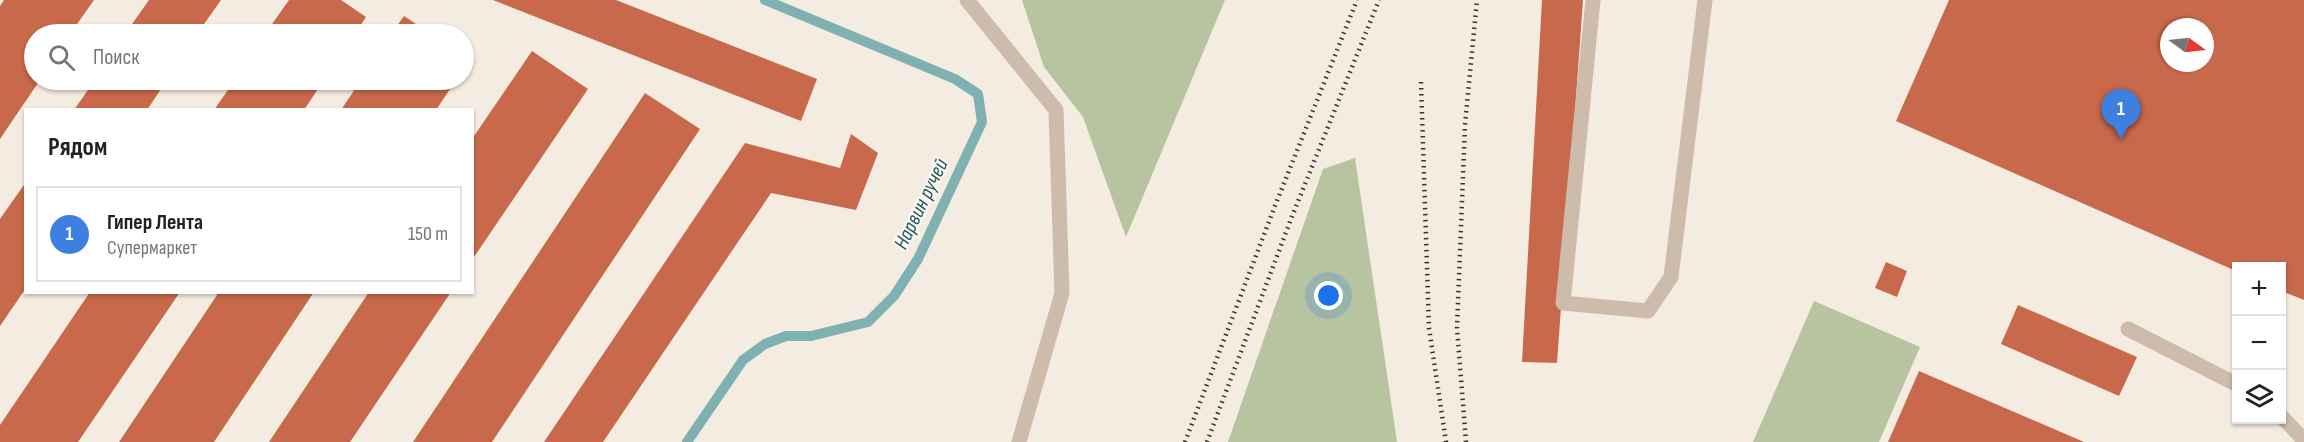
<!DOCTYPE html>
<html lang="ru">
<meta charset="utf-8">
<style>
:root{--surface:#fff;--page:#f6f6f6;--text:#222;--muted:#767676;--line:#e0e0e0;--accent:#1f5a5e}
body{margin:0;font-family:"Sofia Sans Condensed",sans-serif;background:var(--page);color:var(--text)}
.controls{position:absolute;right:18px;bottom:18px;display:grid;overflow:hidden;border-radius:0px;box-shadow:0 2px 4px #0004}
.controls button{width:54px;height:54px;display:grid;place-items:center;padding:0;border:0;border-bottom:2px solid var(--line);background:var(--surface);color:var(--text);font:30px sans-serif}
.compass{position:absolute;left:2160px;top:18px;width:54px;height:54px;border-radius:50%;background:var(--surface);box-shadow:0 2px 4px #0004;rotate:105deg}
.you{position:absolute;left:1329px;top:296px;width:21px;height:21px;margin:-15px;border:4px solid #fff;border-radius:50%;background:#1a73e8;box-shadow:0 0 0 9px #1a73e833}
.badge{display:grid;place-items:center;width:39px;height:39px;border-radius:50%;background:var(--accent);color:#fff;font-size:20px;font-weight:700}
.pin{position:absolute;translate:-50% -50px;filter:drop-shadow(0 2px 3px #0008)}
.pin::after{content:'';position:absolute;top:32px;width:21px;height:18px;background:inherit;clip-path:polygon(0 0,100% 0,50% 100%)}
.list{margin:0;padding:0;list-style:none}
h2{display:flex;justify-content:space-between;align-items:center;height:78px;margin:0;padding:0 24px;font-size:26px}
h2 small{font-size:20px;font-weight:400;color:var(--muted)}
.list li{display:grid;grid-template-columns:39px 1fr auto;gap:18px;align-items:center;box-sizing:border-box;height:96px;margin:0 12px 12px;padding:0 12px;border:2px solid var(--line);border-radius:0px}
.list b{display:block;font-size:22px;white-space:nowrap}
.list p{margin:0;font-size:20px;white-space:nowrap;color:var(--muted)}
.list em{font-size:20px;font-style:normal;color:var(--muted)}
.icon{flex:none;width:33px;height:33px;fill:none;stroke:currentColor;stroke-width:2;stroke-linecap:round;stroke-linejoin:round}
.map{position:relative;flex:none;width:2304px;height:442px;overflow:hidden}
.search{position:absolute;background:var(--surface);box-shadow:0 2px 4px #0004;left:24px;top:24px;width:450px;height:66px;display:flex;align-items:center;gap:15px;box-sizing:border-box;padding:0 21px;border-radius:33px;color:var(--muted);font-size:22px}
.panel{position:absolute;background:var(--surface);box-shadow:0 2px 4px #0004;left:24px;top:108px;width:450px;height:186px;border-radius:0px}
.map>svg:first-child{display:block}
</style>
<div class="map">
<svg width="2304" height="442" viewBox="0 0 2304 442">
<rect width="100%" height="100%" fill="#f4ebe1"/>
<!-- green -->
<g fill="#b8c4a0">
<polygon points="1022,0 1225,0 1126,237 1083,117 1044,67"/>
<polygon points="1355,158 1397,442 1228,442 1323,169"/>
<polygon points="1814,301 1920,347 1879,442 1753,442"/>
</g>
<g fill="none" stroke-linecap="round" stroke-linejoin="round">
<!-- stream -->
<polyline stroke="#7fb0b2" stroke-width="10" points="687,442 743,360 765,344 786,336 811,336 868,322 894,296 918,259 982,122 978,94 955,79 765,0"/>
</g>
<!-- building -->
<g fill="#c8694b" fill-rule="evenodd">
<polygon points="4,0 94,0 70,34 34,34 34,80 40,80 0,139 0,6"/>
<polygon points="149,0 221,0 197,34 125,34"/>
<polygon points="289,0 341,0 366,17 355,34 265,34"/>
<polygon points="493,0 616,0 817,79 801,121"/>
<polygon points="1542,0 1583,0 1557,363 1522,362"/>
<path d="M1949,0H2304V300L2282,291V266H2236V271L1896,121ZM2169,27H2205V63H2169Z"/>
<polygon points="404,16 431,34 391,34"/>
<polygon points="532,51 588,89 472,260 472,139"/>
<polygon points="95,80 167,80 147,110 74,110"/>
<polygon points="235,80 324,80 304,110 214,110"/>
<polygon points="361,80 456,80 436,110 341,110"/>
<polygon points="645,93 700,129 492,442 413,442"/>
<polygon points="851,134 878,153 856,210 771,193 603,442 544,442 745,143 840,168"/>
<polygon points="26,182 26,288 0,326 0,219"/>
<polygon points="1886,262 1907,271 1897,297 1875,288"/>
<polygon points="90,292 180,292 78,442 0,442 0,425"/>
<polygon points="219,292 314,292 214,442 119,442"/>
<polygon points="369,292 451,292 350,442 269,442"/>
<polygon points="2018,305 2137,357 2119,396 2001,344"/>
<polygon points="1919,371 2084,442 1888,442"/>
</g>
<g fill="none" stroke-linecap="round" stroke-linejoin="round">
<!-- service -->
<g stroke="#cdbbac" stroke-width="15">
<polyline points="967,0 1056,110 1062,293 1019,442"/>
<polyline points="1593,0 1563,303 1648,311 1671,277 1705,0"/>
<polyline points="2128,329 2236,384"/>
<polyline points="2282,417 2304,440"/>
</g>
<!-- rail -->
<g stroke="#3b302b" stroke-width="4.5" stroke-dasharray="1.5 4.5" stroke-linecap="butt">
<polyline points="1421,82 1429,328 1446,442"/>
<polyline points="1185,442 1273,211 1357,0"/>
<polyline points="1207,442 1291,219 1379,0"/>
<polyline points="1466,442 1457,328 1465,125 1477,0"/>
</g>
</g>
<g text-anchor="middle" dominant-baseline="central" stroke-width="5" stroke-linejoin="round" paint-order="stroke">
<!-- water labels -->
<g font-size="21" font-style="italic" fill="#1f5a5e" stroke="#fbf5ee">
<text transform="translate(921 204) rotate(-64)">Нарвин ручей</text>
</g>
</g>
</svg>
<div class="controls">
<button>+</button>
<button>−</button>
<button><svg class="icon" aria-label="layers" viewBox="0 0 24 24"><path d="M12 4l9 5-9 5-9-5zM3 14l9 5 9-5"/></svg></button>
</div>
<svg class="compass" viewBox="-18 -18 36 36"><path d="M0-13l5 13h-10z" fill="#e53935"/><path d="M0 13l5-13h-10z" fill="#767676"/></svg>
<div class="you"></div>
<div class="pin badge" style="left:2121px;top:139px;background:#3f7fe0">1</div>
<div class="search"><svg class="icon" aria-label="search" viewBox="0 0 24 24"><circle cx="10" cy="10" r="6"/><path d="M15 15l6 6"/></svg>Поиск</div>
<section class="panel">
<h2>Рядом<small></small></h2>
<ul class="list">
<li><span class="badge" style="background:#3f7fe0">1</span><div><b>Гипер Лента</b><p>Супермаркет</p></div><em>150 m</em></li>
</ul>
</section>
</div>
